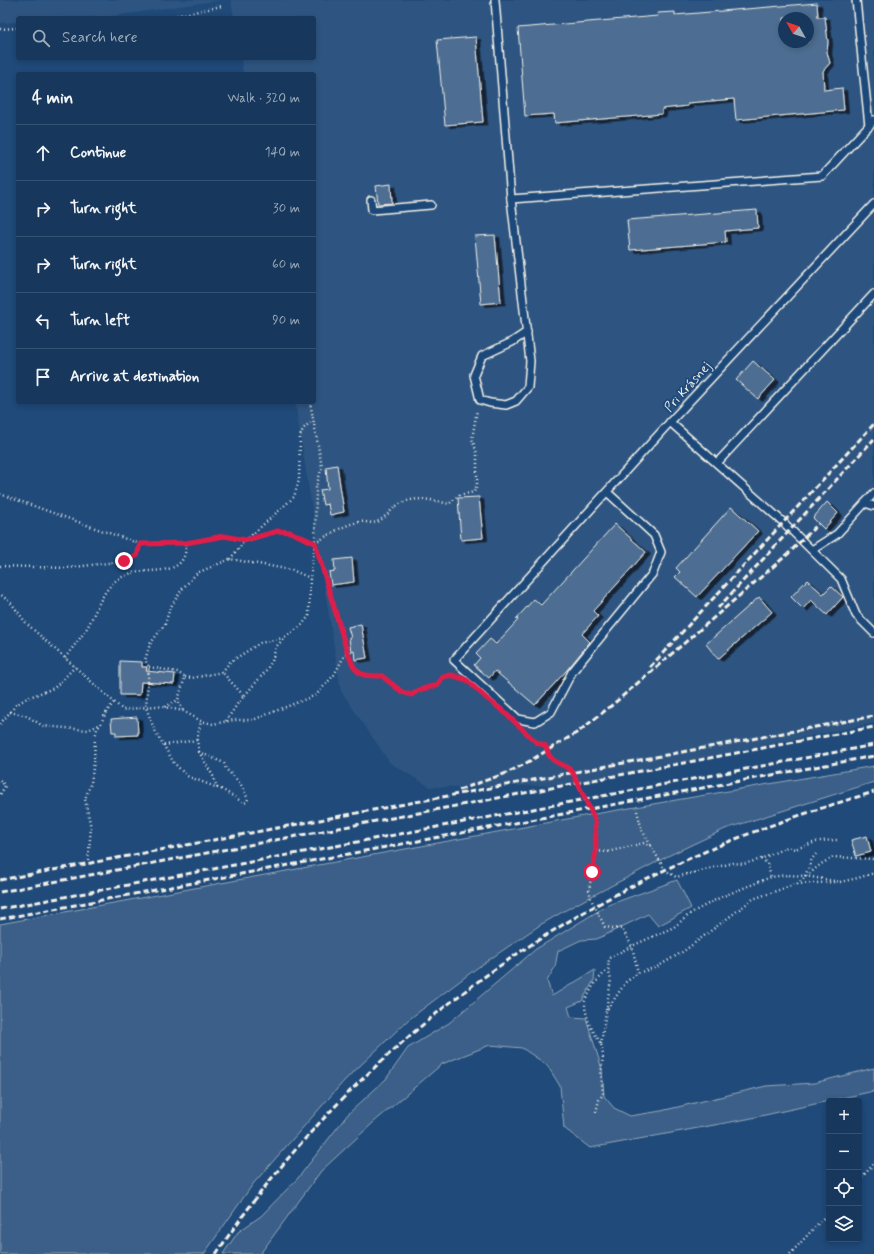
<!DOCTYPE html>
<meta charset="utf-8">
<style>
:root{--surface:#17385c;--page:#203f62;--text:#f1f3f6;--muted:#9eacbb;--line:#365272}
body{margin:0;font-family:Mynerve,sans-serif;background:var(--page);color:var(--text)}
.controls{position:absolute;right:12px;bottom:12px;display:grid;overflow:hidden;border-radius:4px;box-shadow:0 2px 6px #0003}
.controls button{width:36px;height:36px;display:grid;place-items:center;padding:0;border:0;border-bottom:1px solid var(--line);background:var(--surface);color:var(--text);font:20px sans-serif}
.compass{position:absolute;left:778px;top:12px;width:36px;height:36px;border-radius:50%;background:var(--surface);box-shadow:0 2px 6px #0003;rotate:310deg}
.stop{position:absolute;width:12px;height:12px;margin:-9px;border:3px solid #e11d48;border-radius:50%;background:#fff}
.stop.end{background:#e11d48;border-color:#fff;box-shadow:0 1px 4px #0008}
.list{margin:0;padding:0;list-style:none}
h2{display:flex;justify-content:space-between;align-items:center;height:52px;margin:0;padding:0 16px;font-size:17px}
h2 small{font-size:13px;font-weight:400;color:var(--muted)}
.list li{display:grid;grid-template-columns:26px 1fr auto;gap:12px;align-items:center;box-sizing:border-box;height:56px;padding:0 16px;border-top:1px solid var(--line)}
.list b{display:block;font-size:15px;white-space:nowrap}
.list em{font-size:13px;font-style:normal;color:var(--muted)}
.icon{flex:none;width:22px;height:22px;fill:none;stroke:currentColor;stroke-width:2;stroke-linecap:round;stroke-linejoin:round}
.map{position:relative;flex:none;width:874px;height:1254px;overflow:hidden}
.search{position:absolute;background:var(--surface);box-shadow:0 2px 6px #0003;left:16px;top:16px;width:300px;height:44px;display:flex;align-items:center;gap:10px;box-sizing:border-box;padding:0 14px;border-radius:4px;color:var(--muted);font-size:15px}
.panel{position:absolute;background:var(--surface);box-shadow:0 2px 6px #0003;left:16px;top:72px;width:300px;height:332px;border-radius:4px}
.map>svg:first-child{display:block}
</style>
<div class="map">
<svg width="874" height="1254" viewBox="0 0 874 1254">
<defs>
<filter id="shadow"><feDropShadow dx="4.5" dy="2.5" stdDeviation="0" flood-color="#0009"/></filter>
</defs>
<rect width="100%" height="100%" fill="#1f4a7a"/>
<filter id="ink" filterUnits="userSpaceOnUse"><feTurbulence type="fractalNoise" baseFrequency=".025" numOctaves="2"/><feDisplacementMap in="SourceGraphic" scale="8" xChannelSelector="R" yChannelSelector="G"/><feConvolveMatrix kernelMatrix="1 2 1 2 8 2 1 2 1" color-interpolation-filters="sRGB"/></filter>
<g filter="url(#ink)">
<!-- built -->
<g fill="#2d5581" fill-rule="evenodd">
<polygon points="0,0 221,0 106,17 18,18 18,22 0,23"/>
<path d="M231,0H874V723L571,785L430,787L390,763L341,691L295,402H314V74H243L241,58H314V18H234ZM784,18H808V42H784Z"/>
</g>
<!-- green -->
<g fill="#3a5f88" stroke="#97a8b8">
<polygon points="874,766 874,782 725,829 670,855 571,907 540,925 477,968 408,1020 344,1081 253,1184 204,1254 0,1254 0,924 589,815"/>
<polygon points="677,880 691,908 658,926 648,914 597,939 581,940 558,951 555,967 547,981 552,996 595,970 594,980 582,1001 568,1007 571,1017 586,1018 602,1069 604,1096 614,1108 630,1116 661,1111 766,1086 814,1083 874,1068 874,1091 747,1119 590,1148 564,1128 560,1086 547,1065 522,1048 490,1045 442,1064 374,1122 321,1171 260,1254 223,1254 238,1232 261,1216 298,1178 348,1114 386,1079 408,1048 449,1023 536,949 608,905"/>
</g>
<!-- building -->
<g fill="#4d6e92" stroke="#f4f1e8" fill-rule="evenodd" filter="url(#shadow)">
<path d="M817,3L818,17H825L828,42L827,52L830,63L823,71L824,90L842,88L844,110L736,120L734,99L688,103V106L662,109V114L555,123L554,114L525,116L518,28L658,16L657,13L675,12V15ZM784,18H808V42H784Z"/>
<polygon points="476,37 483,122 445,125 437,40"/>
<polygon points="391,184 392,203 378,204 376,186"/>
<polygon points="757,210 758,228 725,231 726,242 630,250 627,220"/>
<polygon points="495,235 501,302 481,304 475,236"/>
<polygon points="753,361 775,380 758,399 736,380"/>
<polygon points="337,465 344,512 330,515 328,504 323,505 320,490 328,489 326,467"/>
<polygon points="479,497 483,538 461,540 458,498"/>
<polygon points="827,502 838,513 824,529 813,518"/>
<polygon points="731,507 758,531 697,597 675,577 680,572 676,568"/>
<polygon points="615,524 646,552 593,611 598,616 582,634 590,642 567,670 535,705 495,671 489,678 474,665 480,658 476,654 490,639 496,644 518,620 516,619 534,599 541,605"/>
<polygon points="352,558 354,582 331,585 329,572 335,571 334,560"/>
<polygon points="807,580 823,594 831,586 843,597 827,615 811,600 803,609 791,597"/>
<polygon points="759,597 772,612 718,659 706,644"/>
<polygon points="361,624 367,658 355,660 354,651 351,652 349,638 351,638 348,627"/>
<polygon points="120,661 142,662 142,667 147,667 146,671 175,674 174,684 141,682 140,695 120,695"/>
<polygon points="137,717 138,735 116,736 116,732 112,732 111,719"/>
<polygon points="867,836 871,852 856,856 851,840"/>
</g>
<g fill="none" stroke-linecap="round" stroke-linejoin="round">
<!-- lane casing -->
<g stroke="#f4f1e8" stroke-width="10">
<g id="lane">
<polyline points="495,0 511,199"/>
<polyline points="856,0 869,126"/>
<polyline points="371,200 372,210 431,205"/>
<polyline points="874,204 670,422 783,522 841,579 856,615 874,633"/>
<polyline points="527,332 512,342 482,356 474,375 480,400 490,403 506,405 516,401 528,387 530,361 511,199 822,176 874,120"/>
<polyline points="717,463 874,294"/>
<polyline points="607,492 654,535 661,552 653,573 572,672 551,712 535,722 518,719 454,660 670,422"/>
<polyline points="865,503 874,506"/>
<polyline points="812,550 837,534 874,493"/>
</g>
</g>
<!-- path -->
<g stroke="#f4f1e8" stroke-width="2.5" stroke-dasharray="1 3" stroke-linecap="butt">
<polyline points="165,18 222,6"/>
<polyline points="0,29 18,28"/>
<polyline points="0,494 140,544 186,543 224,536 245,541 278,531 290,532 315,543 347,651 334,675 316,695 253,720 234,720 213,724 201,721 183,711 165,707 155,706 123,710 26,623 12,604 0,594"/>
<path d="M315,543C329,535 344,524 360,522C365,521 371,524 376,522C385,519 390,510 398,505C414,495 433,500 449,504L459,495L474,492L477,485V453L472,439L477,410"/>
<polyline points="230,559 245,541 294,497 299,480 300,436 303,429 313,420"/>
<polyline points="0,566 67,568 124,561 137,556 140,544"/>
<path d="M347,651C356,674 357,676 382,676L402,692L411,695L419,690L437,685L443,677L451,675L455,676"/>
<path d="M65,658C72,648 80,639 87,628C96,612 102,590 118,579C122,577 128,574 132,573C155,568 187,577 186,543"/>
<polyline points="149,667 177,672 185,677 178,700 183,711"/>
<polyline points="222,672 230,662 260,643 283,638"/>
<polyline points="185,677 192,678 222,672 244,696"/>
<polyline points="165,707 178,700"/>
<polyline points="10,712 27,716 43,726 88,730 101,724 105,714 114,702"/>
<polyline points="226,721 238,703 265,672 272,661 276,647 285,637 301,626 309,616 310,578 315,543 316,487 322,467 310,402"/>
<polyline points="0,724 16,705 27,698 54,688 75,667"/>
<path d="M525,732L536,742L546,746C549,767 565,761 573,773L595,820L596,851L589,889L591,899L605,927L622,929L632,946L674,927L691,913L721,897L771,877L787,875L805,876L841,882"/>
<polyline points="164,745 197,740"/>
<polyline points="199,752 197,740 201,721"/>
<polyline points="874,767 874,771"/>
<polyline points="0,780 5,786 0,795"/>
<polyline points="217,788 213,776 199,752 224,763 226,769 240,783 248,799 247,802 244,803 223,790 187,776 174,763 154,729 146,707 149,667 145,660 150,644 165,624 170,608 183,588 197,573 230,559 292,570 310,578"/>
<polyline points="637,811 642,830 651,846"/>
<polyline points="596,851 607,852 644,843 651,846 665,870 676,877 733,863 744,864 761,859 787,847 795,849 819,841 837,840"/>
<polyline points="761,859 767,863 771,877"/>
<polyline points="88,860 91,828 85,799 91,783 94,761 95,737 97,729 101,724"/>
<polyline points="805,876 812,859 816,854"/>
<polyline points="840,882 858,878 874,873"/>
<polyline points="797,884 821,864 833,857 874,859"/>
<polyline points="606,1010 611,980 608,969"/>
<polyline points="601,1044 606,1011 626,982 638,973 657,967 684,951 753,899 796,884 835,882"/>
<polyline points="596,1112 599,1100 603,1094 601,1075 603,1055 601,1044 589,1024 585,1008 585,1001 594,984 608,969 609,958 632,946 638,973"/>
<polyline points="859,1180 874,1164"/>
<polyline points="790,1254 829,1212"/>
</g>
<!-- lane -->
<use href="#lane" stroke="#1f4a7a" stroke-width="7"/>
<!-- rail -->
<g stroke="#f4f1e8" stroke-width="3" stroke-dasharray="6 3" stroke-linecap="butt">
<polyline points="718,608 874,439"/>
<polyline points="650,667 874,424"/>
<polyline points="459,790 504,774 523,765 578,732 611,706 789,553 818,524"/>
<polyline points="0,880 874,716"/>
<polyline points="0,892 874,727"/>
<polyline points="0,909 874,745"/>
<polyline points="0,919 874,756"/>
<path d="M216,1254C331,1082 496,946 684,861C745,833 809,811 874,792"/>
</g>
</g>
</g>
<g fill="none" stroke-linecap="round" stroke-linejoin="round" filter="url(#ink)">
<!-- route -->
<path stroke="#e11d48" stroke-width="5" d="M124,561L137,556L140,544L186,543L224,536L246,540L278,531L290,532L315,543L347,651C356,674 357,676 382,676L402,692L411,695L419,690L437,685L443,677L451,675L467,680L485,697L502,710L536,742L546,746C550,767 565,761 573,773L595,820L596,851L592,872"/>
</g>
<g text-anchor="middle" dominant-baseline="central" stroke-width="4" stroke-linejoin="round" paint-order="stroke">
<!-- street labels -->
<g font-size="13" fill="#f4f1e8" stroke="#1f4a7a">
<text transform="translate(688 387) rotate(-48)">Pri Krásnej</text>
</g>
</g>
</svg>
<div class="controls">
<button>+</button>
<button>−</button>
<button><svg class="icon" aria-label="locate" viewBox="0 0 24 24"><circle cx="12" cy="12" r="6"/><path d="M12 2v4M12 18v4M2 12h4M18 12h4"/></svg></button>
<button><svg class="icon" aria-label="layers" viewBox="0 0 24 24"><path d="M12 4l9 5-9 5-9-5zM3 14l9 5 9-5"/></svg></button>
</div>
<svg class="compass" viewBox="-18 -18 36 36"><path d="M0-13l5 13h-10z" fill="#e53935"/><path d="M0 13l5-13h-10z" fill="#9eacbb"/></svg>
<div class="stop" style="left:592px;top:872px"></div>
<div class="stop end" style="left:124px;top:561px"></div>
<div class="search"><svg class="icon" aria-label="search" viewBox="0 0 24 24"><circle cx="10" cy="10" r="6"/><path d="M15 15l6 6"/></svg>Search here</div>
<section class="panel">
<h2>4 min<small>Walk · 320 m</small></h2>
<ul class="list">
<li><svg class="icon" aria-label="ahead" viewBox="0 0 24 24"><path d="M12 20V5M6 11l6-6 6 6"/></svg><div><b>Continue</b></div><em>140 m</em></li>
<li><svg class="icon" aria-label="right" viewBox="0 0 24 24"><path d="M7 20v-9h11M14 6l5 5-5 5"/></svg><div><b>Turn right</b></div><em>30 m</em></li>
<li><svg class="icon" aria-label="right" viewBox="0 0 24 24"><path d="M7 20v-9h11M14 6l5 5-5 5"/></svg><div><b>Turn right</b></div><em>60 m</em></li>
<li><svg class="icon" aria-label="left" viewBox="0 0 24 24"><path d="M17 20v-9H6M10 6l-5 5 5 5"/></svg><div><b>Turn left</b></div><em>90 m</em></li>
<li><svg class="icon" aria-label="arrive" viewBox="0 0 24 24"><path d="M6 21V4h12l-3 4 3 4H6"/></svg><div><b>Arrive at destination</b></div></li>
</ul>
</section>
</div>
